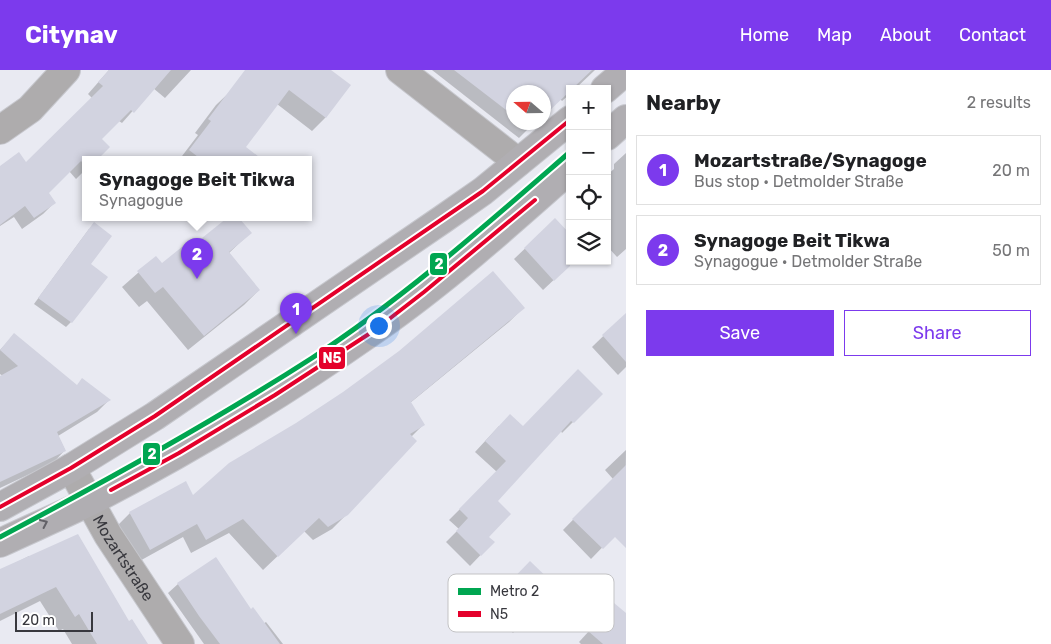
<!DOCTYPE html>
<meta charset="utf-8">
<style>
:root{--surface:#fff;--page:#f6f6f6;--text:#202124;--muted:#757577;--line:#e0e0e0;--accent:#7c3aed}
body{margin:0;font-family:Rubik,sans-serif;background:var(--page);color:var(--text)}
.controls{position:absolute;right:15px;top:15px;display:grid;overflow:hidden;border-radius:0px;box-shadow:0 1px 4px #0004}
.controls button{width:45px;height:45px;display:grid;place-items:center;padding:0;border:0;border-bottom:1px solid var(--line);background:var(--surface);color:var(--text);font:25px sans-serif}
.compass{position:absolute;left:506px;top:15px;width:45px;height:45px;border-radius:50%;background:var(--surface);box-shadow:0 1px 4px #0004;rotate:290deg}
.scale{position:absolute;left:15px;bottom:12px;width:78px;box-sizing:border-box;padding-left:5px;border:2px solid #38383e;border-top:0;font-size:14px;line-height:18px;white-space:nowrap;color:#38383e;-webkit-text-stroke:4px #fff;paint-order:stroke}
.you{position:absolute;left:378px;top:255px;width:18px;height:18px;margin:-12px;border:4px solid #fff;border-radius:50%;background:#1a73e8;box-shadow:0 0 0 8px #1a73e833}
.badge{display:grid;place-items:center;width:32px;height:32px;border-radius:50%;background:var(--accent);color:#fff;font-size:16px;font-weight:700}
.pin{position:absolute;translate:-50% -41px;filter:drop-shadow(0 1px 2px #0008)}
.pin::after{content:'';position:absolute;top:26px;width:18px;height:15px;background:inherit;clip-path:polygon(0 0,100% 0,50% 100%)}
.popup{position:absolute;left:82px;top:86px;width:230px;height:65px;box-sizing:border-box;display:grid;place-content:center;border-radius:0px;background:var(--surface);filter:drop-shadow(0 1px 4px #0005);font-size:16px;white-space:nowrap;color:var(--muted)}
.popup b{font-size:19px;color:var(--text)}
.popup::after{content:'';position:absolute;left:50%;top:100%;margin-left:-10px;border:10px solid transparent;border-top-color:var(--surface)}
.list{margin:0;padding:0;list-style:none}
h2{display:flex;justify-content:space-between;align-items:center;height:65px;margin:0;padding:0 20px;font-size:21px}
h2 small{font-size:16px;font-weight:400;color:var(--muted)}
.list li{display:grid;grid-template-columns:32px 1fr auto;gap:15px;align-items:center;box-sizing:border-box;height:70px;margin:0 10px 10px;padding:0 10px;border:1px solid var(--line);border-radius:0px}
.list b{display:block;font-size:19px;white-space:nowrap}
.list p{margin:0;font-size:16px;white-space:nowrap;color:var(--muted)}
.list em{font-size:16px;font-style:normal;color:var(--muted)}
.actions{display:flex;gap:10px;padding:15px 20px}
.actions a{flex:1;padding:11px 0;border:1px solid var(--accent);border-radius:0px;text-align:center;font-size:18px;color:var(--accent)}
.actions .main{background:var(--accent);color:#fff}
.icon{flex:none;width:28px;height:28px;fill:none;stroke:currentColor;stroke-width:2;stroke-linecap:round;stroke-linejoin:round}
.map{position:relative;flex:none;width:626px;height:574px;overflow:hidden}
header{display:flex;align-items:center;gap:30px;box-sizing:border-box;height:70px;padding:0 25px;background:var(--accent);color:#fff}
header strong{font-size:24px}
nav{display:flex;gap:28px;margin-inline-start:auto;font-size:18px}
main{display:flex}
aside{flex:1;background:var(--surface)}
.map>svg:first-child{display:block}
</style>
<header>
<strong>Citynav</strong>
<nav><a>Home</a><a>Map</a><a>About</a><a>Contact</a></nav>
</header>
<main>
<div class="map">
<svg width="626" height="574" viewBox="0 0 626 574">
<rect width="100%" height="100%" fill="#e9eaf2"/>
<!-- shadow -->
<g fill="#0003">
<polygon points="109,0 191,0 165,28 153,18 122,53 119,51 100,69 108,77 95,90 86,90 86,99 76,109 69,101 47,123 54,133 43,144 22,159 14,147 0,156 0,98 26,94 92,28 88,24"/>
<polygon points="253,0 329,0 349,16 325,48 312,61 277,34 244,78 261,90 179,90 198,65 195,63 216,35"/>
<polygon points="432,0 517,0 557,32 544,45 544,22 514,22 514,52 535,52 519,68"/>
<polygon points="533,0 595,0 575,19 570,19 570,24 562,31"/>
<polygon points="626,83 626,179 617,187 607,176 607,105 614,99 614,94"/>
<polygon points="229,148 237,148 250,163 229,183 259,220 244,235 188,280 147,231 139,237 122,217 155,188 161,195 196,174"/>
<polygon points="555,150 570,191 574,191 543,220 514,189"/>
<polygon points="89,159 90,194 71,252 66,257 34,234"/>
<polygon points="523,238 509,252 410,333 423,355 411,367 347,444 332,459 313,470 304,461 263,500 229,463 191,483 183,467 136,493 116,457 130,443 193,426"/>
<polygon points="626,244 626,297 618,305 592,277"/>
<polygon points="14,265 76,316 109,330 97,342 58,366 65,380 53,393 0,418 0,307 3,306 0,304 0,280"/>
<polygon points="601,324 562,363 561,361 496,431 487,467 493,472 470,496 446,472 459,459 449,450 497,402 475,382 499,356 523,357"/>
<polygon points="626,380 625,454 591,489 563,460 613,409 605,400"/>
<polygon points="29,486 129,552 132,550 146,574 72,574 63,559 59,561 40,531 0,551 0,501"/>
<polygon points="216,488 250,540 263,554 266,552 283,574 204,574 168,523 178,514"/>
<polygon points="519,503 556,518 513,563 486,537"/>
<polygon points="600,549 626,564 616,574 581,574 579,572"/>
</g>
<!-- building -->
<g fill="#d2d3e0">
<polygon points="109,0 171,0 134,43 131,40 102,69 110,77 97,90 86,90 86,96 81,91 49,123 56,133 34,148 25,136 0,155 0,96 19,82 26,92 103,16 98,12"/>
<polygon points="245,0 331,0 351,15 326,48 289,20 246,77 263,90 202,90 189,80 211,51 208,49"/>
<polygon points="454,0 592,0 572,19 570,19 570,21 544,46 544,22 514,22 514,46"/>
<polygon points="227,148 239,148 252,163 229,182 260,220 204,266 163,217 155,223 137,201 156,186 162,193 193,168 197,172"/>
<polygon points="555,148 570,164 570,196 554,211 524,178"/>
<polygon points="94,152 112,166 91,194 108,207 72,253 38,228"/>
<polygon points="493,201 525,238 411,332 425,355 410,364 417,371 348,445 328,457 319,448 278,487 243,449 206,470 197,454 150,480 129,442 186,411 193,425 229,393 296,353 343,322 399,281"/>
<polygon points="626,243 626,292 602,265"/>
<polygon points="14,263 77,315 82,308 111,330 57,362 66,381 0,412 0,306 18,296 0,280"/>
<polygon points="578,299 603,324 574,353 571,351 498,431 511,444 489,467 495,472 481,486 456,461 468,448 459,439 506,391 485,371 510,344 523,356"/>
<polygon points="626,395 626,478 615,467 603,479 572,449"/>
<polygon points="78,464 129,551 132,549 148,574 97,574 79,544 75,547 56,517 0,544 0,499"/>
<polygon points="216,487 251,539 253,537 280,574 220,574 199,546 177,513"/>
<polygon points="530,491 558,518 524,553 496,526"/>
<polygon points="614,533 626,543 626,574 603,574 588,561"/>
</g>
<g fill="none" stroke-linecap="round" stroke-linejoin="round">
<!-- minor casing -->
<g stroke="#c6c7cd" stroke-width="30">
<g id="minor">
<polyline points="400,0 518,92"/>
<polyline points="0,60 30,39 66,0"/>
<path id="s1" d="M71,398L108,465L180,574"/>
</g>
</g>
<!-- primary casing -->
<g stroke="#c6c7cd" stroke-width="30">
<g id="primary">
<polyline points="605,19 626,1"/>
<polyline points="607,66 626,49"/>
<polyline points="0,437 71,398 155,346 443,149 483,121 570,50"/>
<path d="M0,473C30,459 60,446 89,432C188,381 284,323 374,260C443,212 507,155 570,99"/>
</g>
</g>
<!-- minor -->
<use href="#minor" stroke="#aeacad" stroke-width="28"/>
<!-- primary -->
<use href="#primary" stroke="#b0aeb2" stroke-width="28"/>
<!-- bus-1 casing -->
<g stroke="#fff" stroke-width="8">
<g id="bus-1">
<polyline points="111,420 179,383 275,325 375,260 424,222 535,130"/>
<polyline points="0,437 71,398 155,346 483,121 570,50"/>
</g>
</g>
<!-- bus-1 -->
<use href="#bus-1" stroke="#e4002b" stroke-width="4"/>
<!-- metro-1 casing -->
<g stroke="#fff" stroke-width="9">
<path id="metro-1" d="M0,467C106,411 211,353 312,288C404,228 487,154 570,82"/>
</g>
<!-- metro-1 -->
<use href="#metro-1" stroke="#00a651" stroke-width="5"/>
</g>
<!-- one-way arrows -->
<defs><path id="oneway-chevron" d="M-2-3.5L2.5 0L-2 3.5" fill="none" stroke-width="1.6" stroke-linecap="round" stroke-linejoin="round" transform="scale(1.25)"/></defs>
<use stroke="#626167" href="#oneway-chevron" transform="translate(44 453) rotate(-25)"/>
<g text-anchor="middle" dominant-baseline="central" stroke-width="4.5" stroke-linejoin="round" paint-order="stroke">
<!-- street labels -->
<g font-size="16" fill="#38383e" stroke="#fff">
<text stroke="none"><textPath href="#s1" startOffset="104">Mozartstraße</textPath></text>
</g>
</g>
<!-- legend -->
<rect x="448" y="504" width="166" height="58" rx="8" fill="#fff" stroke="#c3c3c5" stroke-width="1"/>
<rect x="458" y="518" width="23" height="7" fill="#00a651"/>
<rect x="458" y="541" width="23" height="6" fill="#e4002b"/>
<g font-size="14" fill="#38383e">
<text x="490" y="526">Metro 2</text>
<text x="490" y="549">N5</text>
</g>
<g stroke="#fff" stroke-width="2">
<rect x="429" y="182" width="19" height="24" rx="5" fill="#00a651"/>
<rect x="318" y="276" width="28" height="24" rx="5" fill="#e4002b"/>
<rect x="142" y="372" width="19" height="24" rx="5" fill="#00a651"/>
</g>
<g font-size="14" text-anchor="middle" font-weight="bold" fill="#fff">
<text x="439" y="199">2</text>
<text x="332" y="293">N5</text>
<text x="152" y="389">2</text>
</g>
</svg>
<div class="controls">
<button>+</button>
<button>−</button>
<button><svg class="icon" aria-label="locate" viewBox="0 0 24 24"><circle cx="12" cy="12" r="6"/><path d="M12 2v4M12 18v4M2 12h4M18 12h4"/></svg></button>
<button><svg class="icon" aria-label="layers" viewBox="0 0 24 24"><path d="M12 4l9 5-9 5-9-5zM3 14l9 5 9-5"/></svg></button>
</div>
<svg class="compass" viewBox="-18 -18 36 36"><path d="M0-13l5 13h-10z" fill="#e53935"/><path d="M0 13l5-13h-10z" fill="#757577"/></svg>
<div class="scale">20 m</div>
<div class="you"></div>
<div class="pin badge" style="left:296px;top:264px">1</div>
<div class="pin badge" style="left:197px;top:209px">2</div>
<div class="popup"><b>Synagoge Beit Tikwa</b>Synagogue</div>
</div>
<aside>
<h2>Nearby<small>2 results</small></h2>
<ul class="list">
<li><span class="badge">1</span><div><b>Mozartstraße/Synagoge</b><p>Bus stop · Detmolder Straße</p></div><em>20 m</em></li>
<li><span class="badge">2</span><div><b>Synagoge Beit Tikwa</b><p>Synagogue · Detmolder Straße</p></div><em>50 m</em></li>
</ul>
<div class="actions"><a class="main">Save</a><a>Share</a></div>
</aside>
</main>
